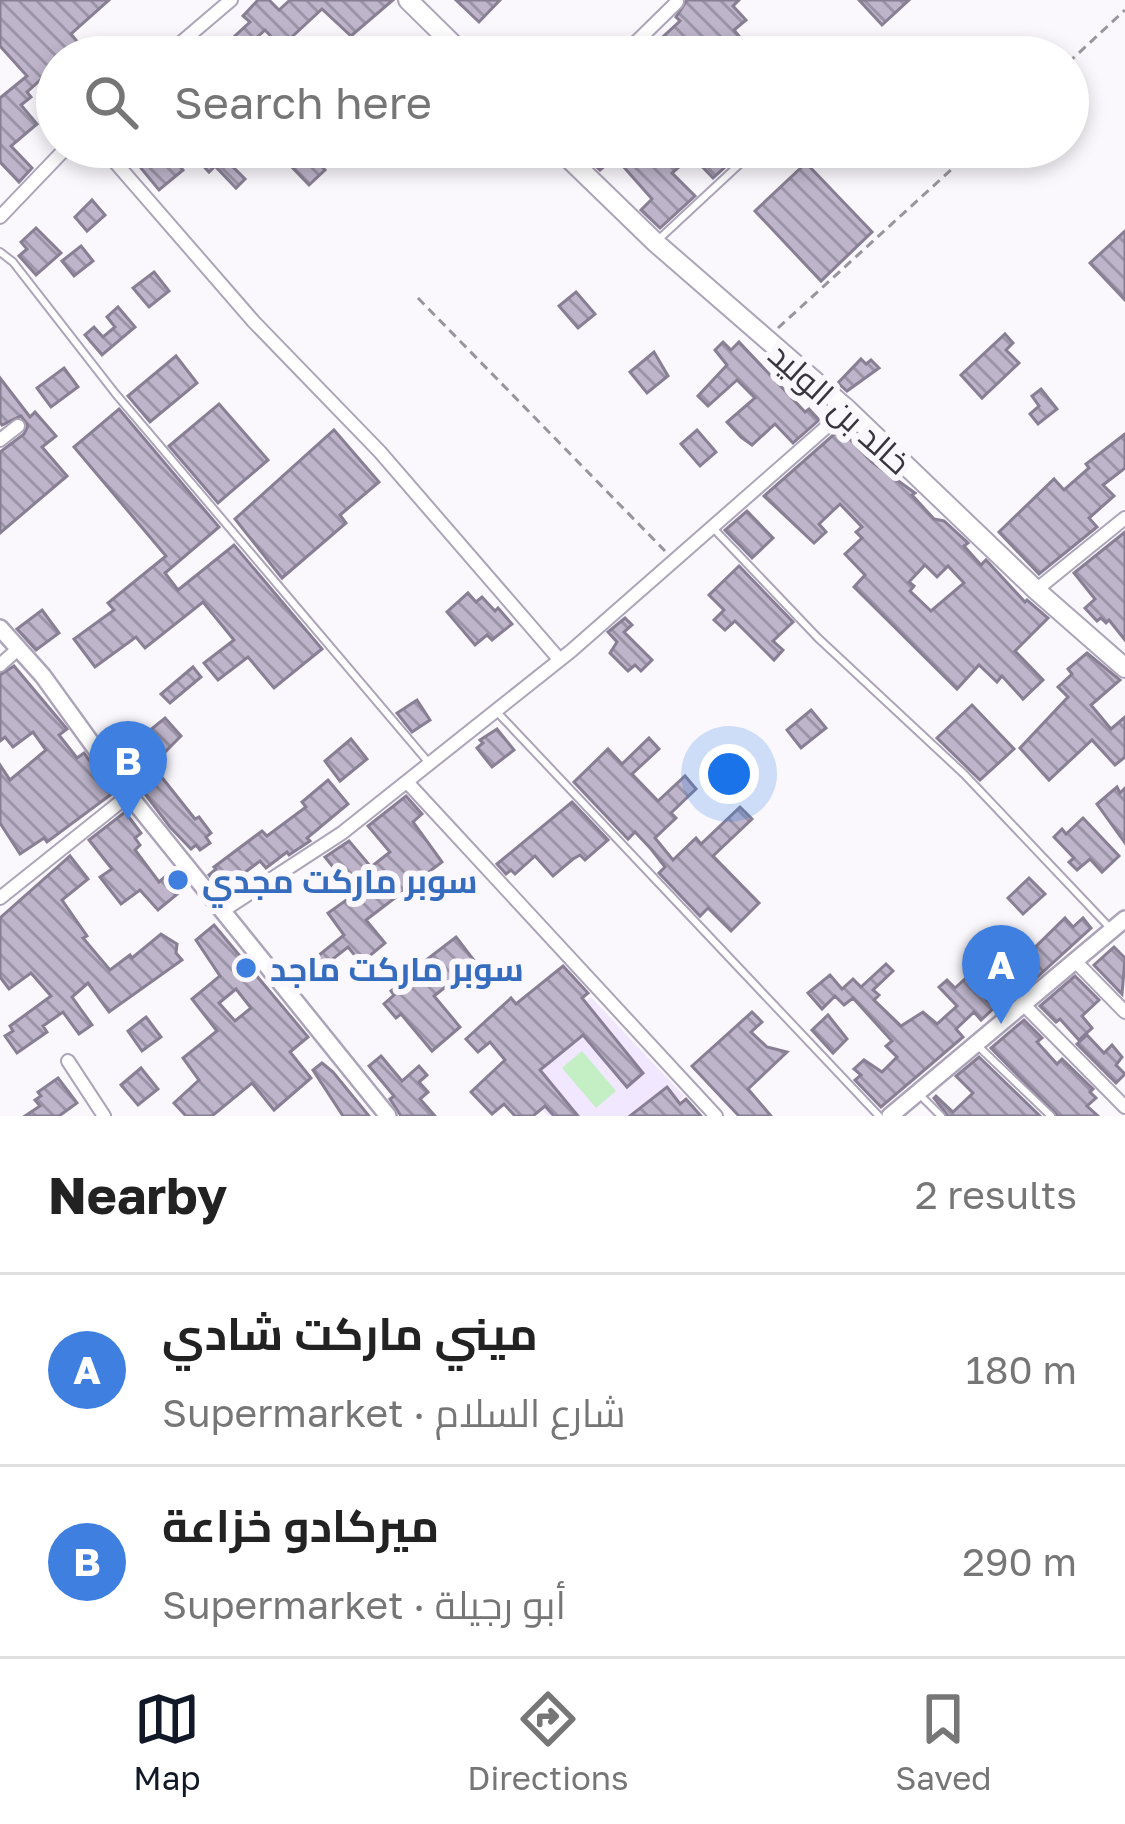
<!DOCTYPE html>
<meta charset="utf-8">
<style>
:root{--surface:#fff;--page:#f6f6f6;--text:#222;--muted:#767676;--line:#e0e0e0;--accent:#111827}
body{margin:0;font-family:"Golos Text",Cairo,sans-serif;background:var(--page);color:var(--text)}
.you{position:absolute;left:729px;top:774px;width:42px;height:42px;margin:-30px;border:9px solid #fff;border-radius:50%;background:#1a73e8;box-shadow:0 0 0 18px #1a73e833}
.badge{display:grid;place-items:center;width:78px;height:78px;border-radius:50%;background:var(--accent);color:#fff;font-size:39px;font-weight:700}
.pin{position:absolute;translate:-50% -99px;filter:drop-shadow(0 3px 6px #0008)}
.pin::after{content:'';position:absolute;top:63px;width:42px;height:36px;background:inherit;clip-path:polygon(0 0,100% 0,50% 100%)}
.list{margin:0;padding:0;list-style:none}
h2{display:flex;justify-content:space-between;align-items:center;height:156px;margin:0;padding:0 48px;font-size:51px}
h2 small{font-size:39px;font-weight:400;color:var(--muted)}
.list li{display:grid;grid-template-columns:78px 1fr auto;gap:36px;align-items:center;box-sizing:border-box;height:192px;padding:0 48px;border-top:3px solid var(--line)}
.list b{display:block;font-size:45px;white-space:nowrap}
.list p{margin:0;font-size:39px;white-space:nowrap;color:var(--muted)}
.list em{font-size:39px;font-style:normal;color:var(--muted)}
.icon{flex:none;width:66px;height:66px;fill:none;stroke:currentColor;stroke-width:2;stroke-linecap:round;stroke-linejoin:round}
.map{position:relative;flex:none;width:1125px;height:1116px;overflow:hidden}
.search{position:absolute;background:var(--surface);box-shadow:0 6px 18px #0003;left:36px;right:36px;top:36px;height:132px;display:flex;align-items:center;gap:30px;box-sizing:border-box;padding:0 42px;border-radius:66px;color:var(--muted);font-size:45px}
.sheet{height:540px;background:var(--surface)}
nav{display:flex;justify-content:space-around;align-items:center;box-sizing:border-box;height:168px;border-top:3px solid var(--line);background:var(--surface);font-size:33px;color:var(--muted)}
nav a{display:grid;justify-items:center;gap:6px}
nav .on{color:var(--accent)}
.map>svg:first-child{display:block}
</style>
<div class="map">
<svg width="1125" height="1116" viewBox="0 0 1125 1116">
<defs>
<pattern id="building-back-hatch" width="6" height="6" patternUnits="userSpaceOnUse" patternTransform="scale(3)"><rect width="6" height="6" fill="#beb5cb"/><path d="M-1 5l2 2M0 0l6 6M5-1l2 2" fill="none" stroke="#9b94a6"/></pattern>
</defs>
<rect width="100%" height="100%" fill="#faf8fd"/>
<!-- built -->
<polygon fill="#f1e7ff" points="591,997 684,1096 663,1116 548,1116 505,1067"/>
<!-- green -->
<polygon fill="#c4efc5" points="582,1051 616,1091 596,1108 562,1068"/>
<!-- building -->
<g fill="url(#building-back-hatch)" stroke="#887f94" stroke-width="3" fill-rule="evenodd">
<polygon points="0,0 109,0 71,34 80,45 66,57 57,57 57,65 27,92 31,97 21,105 37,124 11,146 32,168 19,182 0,162 0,98 27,76 0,46"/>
<polygon points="258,0 269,0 279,10 290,0 393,0 351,36 322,9 281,47 265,30 235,57 212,57 250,22 243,16"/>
<polygon points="456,0 500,0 479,22"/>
<polygon points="687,0 739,0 733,6 746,20 734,30 756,57 641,57 680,21 676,17"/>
<polygon points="859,0 909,0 882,25"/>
<polygon points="117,147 140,147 152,161 167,152 183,170 159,190 136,162 132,165"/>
<polygon points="202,147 234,147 224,158 245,179 236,188 215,166 209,172 194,156"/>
<polygon points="303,147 325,170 309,185 287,162"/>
<polygon points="595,147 630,147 638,155 648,147 702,147 672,173 695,196 660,228 641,210 652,199 615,157 600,170 585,156"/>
<polygon points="707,147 747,147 713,178 694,158"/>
<polygon points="806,163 872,232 821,281 755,211"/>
<polygon points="92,200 105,215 87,231 75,217"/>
<polygon points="36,228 61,253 36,275 19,256 27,249 21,242"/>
<polygon points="1125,231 1125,300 1090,263"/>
<polygon points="81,246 93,261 74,276 62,261"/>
<polygon points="154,272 169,291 149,307 133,288"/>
<polygon points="576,292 595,314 578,328 559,306"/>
<polygon points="118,307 135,327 102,355 85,335 94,327 103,337 115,327 107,317"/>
<polygon points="1005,334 1013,343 1006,350 1019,363 982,398 961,375"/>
<polygon points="723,342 731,350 739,342 805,412 809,409 819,420 793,443 775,424 752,445 741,437 727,422 755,398 737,380 708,406 698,396 727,365 715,350"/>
<polygon points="654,352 668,376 647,393 630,372"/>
<polygon points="176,356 197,383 150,422 128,396"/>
<polygon points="861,359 866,364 871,360 879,368 847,391 838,383"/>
<polygon points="64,368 78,387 51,407 37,388"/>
<polygon points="0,378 30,417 35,412 56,436 42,447 67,476 0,533 0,452 24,434 28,426 21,416 2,425 0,422"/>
<polygon points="1041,389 1057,409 1038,424 1030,414 1039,406 1032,396"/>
<polygon points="219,404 268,460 218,503 169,446"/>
<polygon points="119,409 219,527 165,573 178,590 234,545 322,649 274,688 248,657 218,680 204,663 234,640 203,602 145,648 136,637 95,667 74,639 114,610 108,603 166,556 74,447"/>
<path d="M840,429L872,462L915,493L912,495L934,519L944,521L968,543L964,546L981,565L986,560L1025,602L1027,600L1048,618L1015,651L1043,680L1023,699L1002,676L997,682L979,665L957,689L854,587L865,575L845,554L862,538L856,532L862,527L840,504L819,524L826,532L814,543L764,496ZM925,565L937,577L948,566L964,583L931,611L910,591L914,586L909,582Z"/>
<polygon points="334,430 379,482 340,515 346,523 282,578 235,519"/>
<polygon points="697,430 716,452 700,466 681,444"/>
<polygon points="1125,434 1125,468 1103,485 1114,496 1089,518 1097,527 1039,574 999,532 1054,479 1064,490 1089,468 1086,464"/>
<polygon points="747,511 773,538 752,558 725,530"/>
<polygon points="1125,532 1125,640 1109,620 1106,623 1101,618 1097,621 1085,608 1095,599 1074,573"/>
<polygon points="739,566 793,622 773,641 783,650 774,660 735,621 725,630 714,620 724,610 709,595"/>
<polygon points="468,593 476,602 482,597 495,611 498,608 512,624 492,640 487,635 475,645 447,612"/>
<polygon points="42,610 59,633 36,650 17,629"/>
<polygon points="625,618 632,625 624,632 652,660 641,671 635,665 628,671 610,653 617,642 608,632"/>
<polygon points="1087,653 1120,680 1091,705 1111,729 1125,717 1125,757 1115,765 1092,740 1049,780 1020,748 1068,697 1058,687 1072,674 1068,669"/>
<polygon points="14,666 67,729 59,735 77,758 84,753 113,793 47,842 44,838 20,854 0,823 0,765 10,780 46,750 33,732 13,747 5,737 0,741 0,675"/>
<polygon points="193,667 201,677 170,703 161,694"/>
<polygon points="417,700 430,720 412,732 397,713"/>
<polygon points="972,705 1014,749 980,780 937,738"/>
<polygon points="811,710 826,728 801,748 787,730"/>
<polygon points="165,718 181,736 152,765 195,819 199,817 211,833 206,837 210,843 200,850 196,845 191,849 170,827 108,745 133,725 143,736"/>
<polygon points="497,729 514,750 492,767 477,748 483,743 480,740"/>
<polygon points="649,738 659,749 632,774 658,801 685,776 696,789 671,813 676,818 655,838 673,860 696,838 701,844 740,807 752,819 713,856 759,903 731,931 708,908 700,916 659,873 665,867 651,849 635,832 628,839 574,782 608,749 622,764"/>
<polygon points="351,739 367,759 340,781 325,761"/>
<polygon points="328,780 348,804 307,838 310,841 289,855 287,852 266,868 260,861 240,876 245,882 226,896 209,875 216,869 214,867 262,831 267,836 306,807 302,802"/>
<polygon points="1117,787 1120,793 1125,788 1125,843 1097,804"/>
<polygon points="406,796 422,814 413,822 442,862 366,920 385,943 361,963 348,947 315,973 308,964 344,935 328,913 355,894 325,857 349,841 371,867 390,852 368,826"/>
<polygon points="572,802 608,840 585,860 580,855 573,859 553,876 535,856 515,874 511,870 506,874 497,864"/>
<polygon points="125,812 141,833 135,838 140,845 135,850 159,882 173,870 187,886 158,910 140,890 121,904 100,877 112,869 89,840"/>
<polygon points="1083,818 1119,856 1102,872 1090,859 1077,870 1069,862 1074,858 1054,837 1062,829 1066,834"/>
<polygon points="70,856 88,879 62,900 87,936 83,938 110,970 130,955 132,958 161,934 177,944 176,953 182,960 109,1012 88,983 72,997 92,1025 79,1034 63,1012 43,1026 47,1032 17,1053 5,1036 13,1031 10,1026 51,996 31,973 9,989 0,977 0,918"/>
<polygon points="1029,878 1045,894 1023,914 1008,898"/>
<polygon points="1065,918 1073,927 1083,918 1091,928 1034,980 1018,964"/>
<path d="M214,925L308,1037L290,1052L311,1078L274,1110L252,1083L212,1116H186L174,1103L199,1080L183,1058L217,1031L192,999L220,976L196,940ZM236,989L251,1008L235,1021L219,1003Z"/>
<polygon points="456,937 476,963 434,996 460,1027 432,1051 401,1014 396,1018 384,1004 394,995 391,991 401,983 404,988 426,970 421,964"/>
<polygon points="1114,947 1125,958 1122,994 1094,965"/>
<polygon points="886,964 893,971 873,990 879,995 874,1000 901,1026 923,1012 937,1024 957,1006 939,987 947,980 955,988 966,978 994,1008 981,1020 974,1012 956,1029 963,1037 881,1107 855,1080 861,1075 854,1069 864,1060 882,1072 897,1057 886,1046 892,1041 853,998 844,1005 835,996 822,1009 808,993 830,975 842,989 853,979 861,987"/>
<polygon points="563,966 588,993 582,998 643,1073 627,1087 583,1035 540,1070 578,1116 554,1116 545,1106 533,1116 515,1116 504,1104 492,1114 471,1092 505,1060 490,1042 478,1052 466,1039 511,998 516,1004"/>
<polygon points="1075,976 1099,1000 1082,1016 1092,1028 1079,1040 1060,1019 1056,1022 1040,1006"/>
<polygon points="752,1012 762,1022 751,1032 767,1047 787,1052 748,1089 771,1116 739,1116 692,1066"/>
<polygon points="828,1015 847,1039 833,1053 812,1030"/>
<polygon points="146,1017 161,1037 142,1051 128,1031"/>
<polygon points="1024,1020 1042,1038 1037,1042 1057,1064 1062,1059 1093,1089 1090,1092 1096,1098 1087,1106 1098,1116 1058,1116 991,1048"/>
<polygon points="1087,1035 1104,1053 1112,1045 1122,1057 1116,1065 1125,1074 1116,1083 1077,1044"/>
<polygon points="381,1056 402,1081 419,1066 427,1075 419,1082 428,1092 420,1099 435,1116 401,1116 390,1099 394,1096 369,1066"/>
<polygon points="979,1057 1040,1116 948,1116 934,1098 936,1096 953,1112 973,1093 956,1076"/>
<polygon points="322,1063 333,1072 369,1116 343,1116 313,1070"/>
<polygon points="141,1068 158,1089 138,1105 121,1085"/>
<polygon points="58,1078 77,1103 59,1116 25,1116 40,1106 35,1100 41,1096 38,1092"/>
<polygon points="667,1087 680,1104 686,1099 701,1116 630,1116"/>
</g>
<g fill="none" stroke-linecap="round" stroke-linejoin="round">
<!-- service casing -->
<g stroke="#ada4ba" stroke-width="10">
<g id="service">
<polyline points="658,240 758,147"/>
<polyline points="0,252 13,262 115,393 429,763"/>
<polyline points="713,528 818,638 964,774 1112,930"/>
<polyline points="497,712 879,1116"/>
<polyline points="978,1046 1051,1116"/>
<polyline points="920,1095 941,1116"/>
</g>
</g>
<!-- minor casing -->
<g stroke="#ada4ba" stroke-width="16">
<g id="minor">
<polyline points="164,57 231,0"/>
<polyline points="621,57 677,2"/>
<polyline points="102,147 254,322 380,452 559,659"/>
<polyline points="0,217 67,147"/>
<polyline points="0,440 18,426"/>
<polyline points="1036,590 1125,518"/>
<polyline points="0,665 18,649"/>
<polyline points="407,782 716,1116"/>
<polyline points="0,898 129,795"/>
<polyline points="224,910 342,833 571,651 847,409"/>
<polyline points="1074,960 1125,1012"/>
<polyline points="1022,1003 1125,1107"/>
<polyline points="68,1061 104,1116"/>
</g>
</g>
<!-- tertiary casing -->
<g stroke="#ada4ba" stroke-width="20">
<g id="tertiary">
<polyline points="0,628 43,676 129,795 388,1116"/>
<polyline points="890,1116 1125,919"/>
</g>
</g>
<!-- secondary casing -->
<g stroke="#ada4ba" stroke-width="22">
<g id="secondary">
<polyline points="408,0 466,57"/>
<polyline points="557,147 656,243 847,409 1036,590 1125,668"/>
</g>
</g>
<!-- path -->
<g stroke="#98959c" stroke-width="3" stroke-dasharray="9 6" stroke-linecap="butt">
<polyline points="1068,63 1125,10"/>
<polyline points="418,298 665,551"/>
<polyline points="778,328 976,147"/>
</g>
<!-- service -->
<use href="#service" stroke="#fff" stroke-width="6"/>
<!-- minor -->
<use href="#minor" stroke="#fff" stroke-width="12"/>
<!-- tertiary -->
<use href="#tertiary" stroke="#fff" stroke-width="15"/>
<!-- secondary -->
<use href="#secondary" stroke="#fff" stroke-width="18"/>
</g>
<!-- markers -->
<g fill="#3f7fe0" stroke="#faf8fd" stroke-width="4.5">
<circle cx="178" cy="880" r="12"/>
<circle cx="246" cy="968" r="12"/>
</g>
<g text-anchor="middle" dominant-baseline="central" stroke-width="12" stroke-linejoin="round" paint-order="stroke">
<!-- street labels -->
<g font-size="33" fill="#39353e" stroke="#faf8fd">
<text transform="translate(840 408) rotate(42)">خالد بن الوليد</text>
</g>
<!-- shop labels -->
<g font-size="33" font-weight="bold" fill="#366cbe" stroke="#faf8fd" text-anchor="start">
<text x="202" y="880">سوبر ماركت مجدي</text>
<text x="270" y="968">سوبر ماركت ماجد</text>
</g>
</g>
</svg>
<div class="you"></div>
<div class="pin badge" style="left:1001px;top:1024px;background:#3f7fe0">A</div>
<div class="pin badge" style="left:128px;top:820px;background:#3f7fe0">B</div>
<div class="search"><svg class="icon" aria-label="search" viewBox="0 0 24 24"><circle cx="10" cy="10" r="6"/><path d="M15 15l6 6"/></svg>Search here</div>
</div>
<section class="sheet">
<h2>Nearby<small>2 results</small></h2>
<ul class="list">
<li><span class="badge" style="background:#3f7fe0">A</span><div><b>ميني ماركت شادي</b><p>Supermarket · شارع السلام</p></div><em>180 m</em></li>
<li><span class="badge" style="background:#3f7fe0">B</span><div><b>ميركادو خزاعة</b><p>Supermarket · أبو رجيلة</p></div><em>290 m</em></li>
</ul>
</section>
<nav>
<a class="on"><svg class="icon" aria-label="map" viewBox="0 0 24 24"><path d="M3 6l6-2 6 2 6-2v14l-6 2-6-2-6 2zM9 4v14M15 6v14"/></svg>Map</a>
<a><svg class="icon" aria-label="directions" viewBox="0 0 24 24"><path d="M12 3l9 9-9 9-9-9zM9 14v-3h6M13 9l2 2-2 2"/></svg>Directions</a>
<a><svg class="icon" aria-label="saved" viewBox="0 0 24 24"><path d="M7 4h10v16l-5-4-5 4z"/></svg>Saved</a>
</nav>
